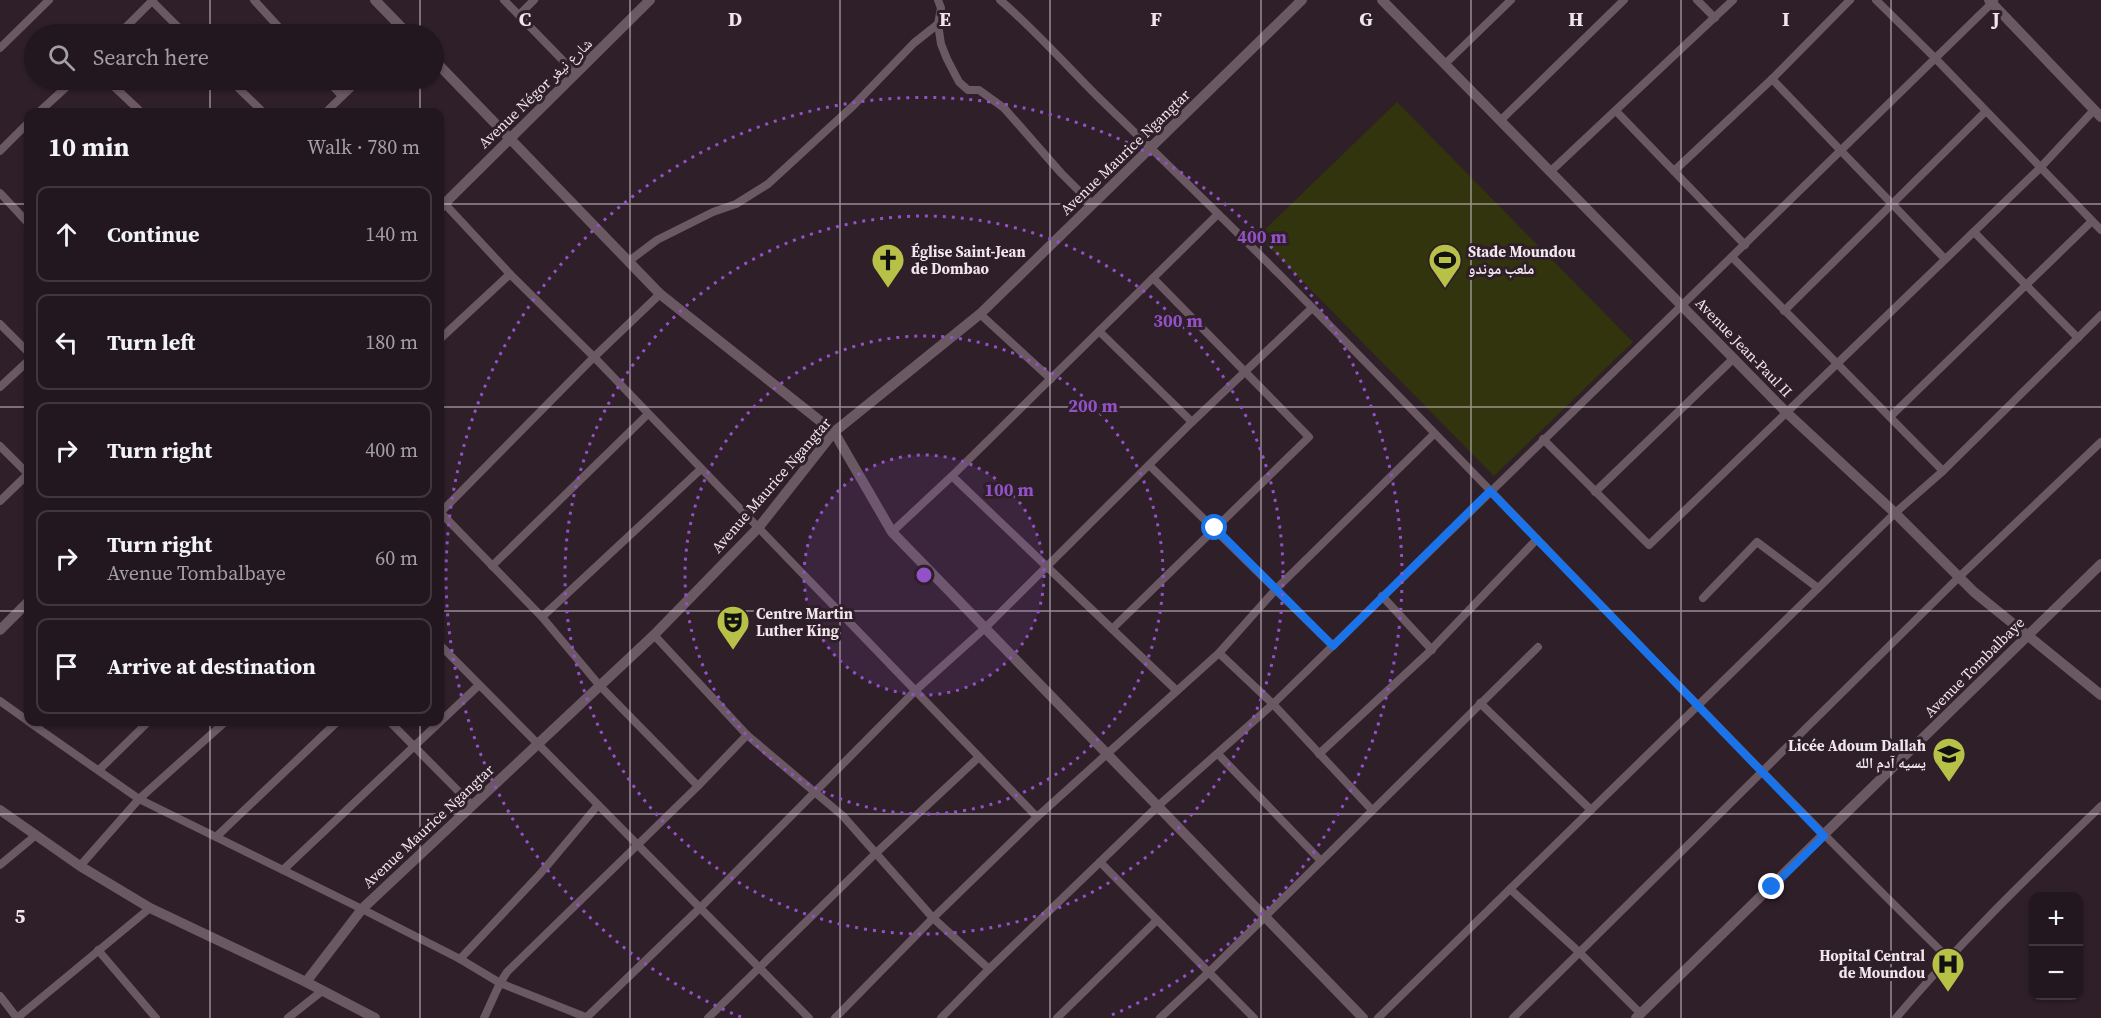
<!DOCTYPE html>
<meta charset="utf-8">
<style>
:root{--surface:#23171f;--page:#2b2028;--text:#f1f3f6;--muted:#a39fa4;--line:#40363d}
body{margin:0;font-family:"Source Serif 4","Noto Naskh Arabic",serif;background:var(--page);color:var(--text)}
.controls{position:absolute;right:18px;bottom:18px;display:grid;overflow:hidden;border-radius:12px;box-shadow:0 2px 4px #0004}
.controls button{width:54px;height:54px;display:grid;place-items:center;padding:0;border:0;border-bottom:2px solid var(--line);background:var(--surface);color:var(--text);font:30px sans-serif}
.stop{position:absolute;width:18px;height:18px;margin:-14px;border:4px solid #1a73e8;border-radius:50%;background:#fff}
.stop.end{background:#1a73e8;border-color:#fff;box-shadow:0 2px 6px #0008}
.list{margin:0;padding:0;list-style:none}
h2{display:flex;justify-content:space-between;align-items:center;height:78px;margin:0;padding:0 24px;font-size:26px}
h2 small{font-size:20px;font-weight:400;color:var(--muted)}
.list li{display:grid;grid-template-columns:39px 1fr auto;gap:18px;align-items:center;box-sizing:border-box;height:96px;margin:0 12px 12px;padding:0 12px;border:2px solid var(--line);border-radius:12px}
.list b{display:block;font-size:22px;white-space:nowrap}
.list p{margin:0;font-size:20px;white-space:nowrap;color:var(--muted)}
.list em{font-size:20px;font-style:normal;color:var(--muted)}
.icon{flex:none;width:33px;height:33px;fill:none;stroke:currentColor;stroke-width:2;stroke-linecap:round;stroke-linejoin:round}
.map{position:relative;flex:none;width:2101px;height:1018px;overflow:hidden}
.search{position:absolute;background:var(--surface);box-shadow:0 2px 4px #0004;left:24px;top:24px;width:420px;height:66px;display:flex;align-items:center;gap:15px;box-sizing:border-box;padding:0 21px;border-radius:33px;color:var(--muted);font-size:22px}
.panel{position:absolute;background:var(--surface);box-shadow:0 2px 4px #0004;left:24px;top:108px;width:420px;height:618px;border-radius:12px}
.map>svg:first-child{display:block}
</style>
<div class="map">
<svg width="2101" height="1018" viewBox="0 0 2101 1018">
<rect width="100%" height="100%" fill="#2f1f29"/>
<!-- green -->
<polygon fill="#31340c" points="1397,102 1633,342 1494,476 1258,236"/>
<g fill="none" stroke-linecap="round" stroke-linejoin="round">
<!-- street -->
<g stroke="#6a5863" stroke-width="8">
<polyline points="254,0 285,34"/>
<polyline points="504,0 576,74"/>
<polyline points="938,0 941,8 938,24 941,44 947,59 959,82 968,90 979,90 1004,108 1061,173 1092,204"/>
<path d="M1000,0C1034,29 1064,63 1096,95C1158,155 1219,214 1280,275C1504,501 1721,735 1948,958"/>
<polyline points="1697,0 1715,18"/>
<polyline points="1876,0 1935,58 2101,230"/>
<polyline points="152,1 185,34"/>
<polyline points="519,15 534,0"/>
<polyline points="119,34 153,0"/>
<polyline points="0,48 49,0"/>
<polyline points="1445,64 1511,0"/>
<polyline points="1772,79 1945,259"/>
<polyline points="107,80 141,112"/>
<polyline points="230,80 263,112"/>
<polyline points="327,80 342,96"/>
<polyline points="1616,111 1745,245"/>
<polyline points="39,112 74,80"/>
<polyline points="326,112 359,80"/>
<polyline points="1501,120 1624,0"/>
<polyline points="0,151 28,123"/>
<polyline points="1551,171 1733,0"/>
<polyline points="1674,171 1772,79 1850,0"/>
<polyline points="0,193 28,223"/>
<polyline points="444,203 510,274 594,357 1037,817"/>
<polyline points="1974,232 2078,338"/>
<polyline points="1732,257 1943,471"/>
<polyline points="629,261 657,240 713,212 736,204 768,184 854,105 914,43 938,24"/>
<polyline points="1784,311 1985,112"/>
<polyline points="980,314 1051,379"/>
<polyline points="0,324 28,352"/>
<polyline points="1099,331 1192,422"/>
<polyline points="440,339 510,274"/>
<polyline points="0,387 28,361"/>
<polyline points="1890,417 2092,221"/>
<polyline points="1543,439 1649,545 2040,168 2094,110"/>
<polyline points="0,446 28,474"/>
<polyline points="1149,465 1333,646"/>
<polyline points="952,476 1177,691"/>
<polyline points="1595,492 1734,358"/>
<polyline points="0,501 28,474"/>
<polyline points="440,512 542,617 600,686 698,786"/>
<polyline points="440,513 594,357 660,294"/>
<polyline points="892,532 952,476 1218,214"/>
<polyline points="492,566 648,414"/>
<polyline points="1382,596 1432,650"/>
<polyline points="1703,598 1757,542 1818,588"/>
<polyline points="542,617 701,469"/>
<polyline points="1112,629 1309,437 1153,278"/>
<polyline points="654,635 747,735 843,816 933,918 989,969"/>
<polyline points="440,645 809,1018"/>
<polyline points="1219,653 1273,704 1372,810"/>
<polyline points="0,701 28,721"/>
<polyline points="1480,703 1591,810"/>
<polyline points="29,722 139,799 362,909 460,959 500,983 588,1018"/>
<polyline points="390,722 472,805"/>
<polyline points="1218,754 1321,861"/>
<polyline points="1319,754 1427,654 1537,539"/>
<polyline points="99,770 148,722"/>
<polyline points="216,837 337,722"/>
<polyline points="1100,862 1254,1018"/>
<polyline points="0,865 36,835"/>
<polyline points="80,866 139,799 225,722"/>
<polyline points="283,870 478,686"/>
<polyline points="1510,889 1579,952 1641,1014"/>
<polyline points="98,950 156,1018"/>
<polyline points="460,959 540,874 598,805"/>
<polyline points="0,996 17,1018"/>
<polyline points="587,1017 701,907 916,690 985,628 1192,422 1312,308"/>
<polyline points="17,1018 150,908"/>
<polyline points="288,1018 322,991"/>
<polyline points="484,1018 500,983 507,972 698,786 747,735"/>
<polyline points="708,1018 876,853 979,757"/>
<polyline points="835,1018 933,918 1037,817 1219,653 1276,589 1434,434"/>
<polyline points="941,1018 989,969 1158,806 1273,704 1994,1"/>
<polyline points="1057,1018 1157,920"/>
<polyline points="1160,1018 1209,972 1538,647"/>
<polyline points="1378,1018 1895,513 1943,471 2101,315"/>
<polyline points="1513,1018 1958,578 2101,442"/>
<path d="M1896,1018C1960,942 2030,875 2101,806"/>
</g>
<!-- secondary -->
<g stroke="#6a5863" stroke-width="10">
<polyline points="375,0 408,34"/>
<polyline points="1382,0 1786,412 1895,513 1974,592 2101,695"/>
<polyline points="1989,0 2101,117"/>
<polyline points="434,60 660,294 834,432 892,532 1363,1018"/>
<polyline points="440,208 650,0"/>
<polyline points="0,630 28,602"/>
<polyline points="0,810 80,866 150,908 306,982 375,1018"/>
<polyline points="306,982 362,909 654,635 759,527 834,432 980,314 1302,0"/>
<polyline points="1636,1018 2101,564"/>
</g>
</g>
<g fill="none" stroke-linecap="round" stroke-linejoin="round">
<!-- route -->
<polyline stroke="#1a73e8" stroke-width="8" points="1215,528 1333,646 1490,491 1824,836 1772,887"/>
</g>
<!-- grid -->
<path fill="none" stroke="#f1e6ec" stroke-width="1.5" stroke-opacity="0.55" d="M210,0V34M420,0V34M630,0V1018M840,0V1018M1050,0V1018M1261,0V1018M1471,0V1018M1681,0V1018M1891,0V1018M210,80V112M420,80V112M0,204H28M440,204H2101M0,407H28M440,407H2101M0,611H28M440,611H2101M210,722V1018M420,722V1018M0,814H2101"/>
<!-- distance rings -->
<circle cx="924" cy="575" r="120" fill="#9351c8" fill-opacity=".12"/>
<g fill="none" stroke="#9351c8" stroke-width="3" stroke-dasharray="3 6">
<circle cx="924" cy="575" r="120"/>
<circle cx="924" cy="575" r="239"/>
<circle cx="924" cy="575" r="359"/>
<path d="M741 1017A478 478 0 1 1 1107 1017"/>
</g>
<!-- icons -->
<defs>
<g id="church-pin" transform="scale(1.725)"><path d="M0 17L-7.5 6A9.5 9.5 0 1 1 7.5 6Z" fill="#b7c148" stroke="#2f1f29"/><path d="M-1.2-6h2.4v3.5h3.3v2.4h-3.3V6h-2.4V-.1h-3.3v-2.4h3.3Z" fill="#111"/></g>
<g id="stadium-pin" transform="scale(1.725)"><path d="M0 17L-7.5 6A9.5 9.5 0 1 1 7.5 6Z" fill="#b7c148" stroke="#2f1f29"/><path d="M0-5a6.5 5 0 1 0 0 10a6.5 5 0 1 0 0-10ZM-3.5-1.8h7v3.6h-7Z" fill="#111"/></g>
<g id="theatre-pin" transform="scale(1.725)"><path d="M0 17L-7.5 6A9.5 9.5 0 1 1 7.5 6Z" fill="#b7c148" stroke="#2f1f29"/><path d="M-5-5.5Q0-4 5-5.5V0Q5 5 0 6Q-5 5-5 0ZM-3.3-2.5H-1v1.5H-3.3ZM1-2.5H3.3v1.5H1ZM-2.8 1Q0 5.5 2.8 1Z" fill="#111"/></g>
<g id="school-pin" transform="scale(1.725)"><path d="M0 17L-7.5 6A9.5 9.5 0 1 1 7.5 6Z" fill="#b7c148" stroke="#2f1f29"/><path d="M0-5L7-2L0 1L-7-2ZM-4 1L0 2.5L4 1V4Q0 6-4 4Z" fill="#111"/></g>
<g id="hospital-pin" transform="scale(1.725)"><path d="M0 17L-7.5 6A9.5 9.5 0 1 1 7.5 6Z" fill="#b7c148" stroke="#2f1f29"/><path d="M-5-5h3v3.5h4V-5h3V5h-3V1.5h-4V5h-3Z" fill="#111"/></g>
</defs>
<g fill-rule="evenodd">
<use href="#church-pin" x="888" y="260"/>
<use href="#stadium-pin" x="1445" y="260"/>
<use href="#theatre-pin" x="733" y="622"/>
<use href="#school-pin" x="1949" y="754"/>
<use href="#hospital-pin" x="1948" y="964"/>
</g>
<g text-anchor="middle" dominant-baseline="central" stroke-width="6" stroke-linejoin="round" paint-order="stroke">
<!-- street labels -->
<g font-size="15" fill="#f1e6ec" stroke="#2f1f29">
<text transform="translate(535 93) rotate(-44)">Avenue Négor شارع نيغر</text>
<text transform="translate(1125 152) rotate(-44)">Avenue Maurice Ngangtar</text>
<text transform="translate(1744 347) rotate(46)">Avenue Jean-Paul II</text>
<text transform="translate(771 485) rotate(-49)">Avenue Maurice Ngangtar</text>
<text transform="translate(1974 667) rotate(-45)">Avenue Tombalbaye</text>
<text transform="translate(428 826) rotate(-43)">Avenue Maurice Ngangtar</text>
</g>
<!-- poi labels -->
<g font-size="15" font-weight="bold" fill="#f1e6ec" stroke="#2f1f29" text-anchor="start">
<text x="911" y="251">Église Saint-Jean<tspan x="911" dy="17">de Dombao</tspan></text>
<text x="1468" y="251">Stade Moundou<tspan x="1468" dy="17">ملعب موندو</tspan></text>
<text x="756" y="613">Centre Martin<tspan x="756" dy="17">Luther King</tspan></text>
<text x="1926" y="745" text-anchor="end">Licée Adoum Dallah<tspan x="1926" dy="17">يسيه آدم الله</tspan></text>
<text x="1925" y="955" text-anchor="end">Hopital Central<tspan x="1925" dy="17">de Moundou</tspan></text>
</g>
</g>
<g font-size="20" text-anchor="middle" font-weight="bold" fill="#f1e6ec" stroke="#2f1f29" stroke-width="6" stroke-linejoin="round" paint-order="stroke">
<text x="525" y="26">C</text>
<text x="735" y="26">D</text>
<text x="945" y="26">E</text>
<text x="1156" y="26">F</text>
<text x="1366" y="26">G</text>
<text x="1576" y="26">H</text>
<text x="1786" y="26">I</text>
<text x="1996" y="26">J</text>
<text x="20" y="923">5</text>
</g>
<circle cx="924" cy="575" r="9" fill="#9351c8" stroke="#2f1f29" stroke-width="3"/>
<g font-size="18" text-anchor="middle" font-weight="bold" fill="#9351c8" stroke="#2f1f29" stroke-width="6" stroke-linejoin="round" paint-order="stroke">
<text x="1262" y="243">400 m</text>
<text x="1178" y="327">300 m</text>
<text x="1093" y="412">200 m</text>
<text x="1009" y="496">100 m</text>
</g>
</svg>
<div class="controls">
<button>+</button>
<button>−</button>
</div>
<div class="stop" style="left:1215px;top:528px"></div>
<div class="stop end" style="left:1772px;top:887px"></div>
<div class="search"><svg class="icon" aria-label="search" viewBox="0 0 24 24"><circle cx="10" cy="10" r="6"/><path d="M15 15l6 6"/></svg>Search here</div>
<section class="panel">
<h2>10 min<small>Walk · 780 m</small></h2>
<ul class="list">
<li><svg class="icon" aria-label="ahead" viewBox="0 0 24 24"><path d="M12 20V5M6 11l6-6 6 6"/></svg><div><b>Continue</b></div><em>140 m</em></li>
<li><svg class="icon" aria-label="left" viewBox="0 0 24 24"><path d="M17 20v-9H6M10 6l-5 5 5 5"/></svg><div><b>Turn left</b></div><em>180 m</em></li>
<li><svg class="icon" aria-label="right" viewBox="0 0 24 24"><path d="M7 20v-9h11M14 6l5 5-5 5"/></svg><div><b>Turn right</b></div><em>400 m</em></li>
<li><svg class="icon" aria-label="right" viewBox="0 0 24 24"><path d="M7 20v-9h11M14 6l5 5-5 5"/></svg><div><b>Turn right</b><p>Avenue Tombalbaye</p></div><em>60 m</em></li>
<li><svg class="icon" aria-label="arrive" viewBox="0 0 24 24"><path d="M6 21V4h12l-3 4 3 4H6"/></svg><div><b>Arrive at destination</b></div></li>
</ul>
</section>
</div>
